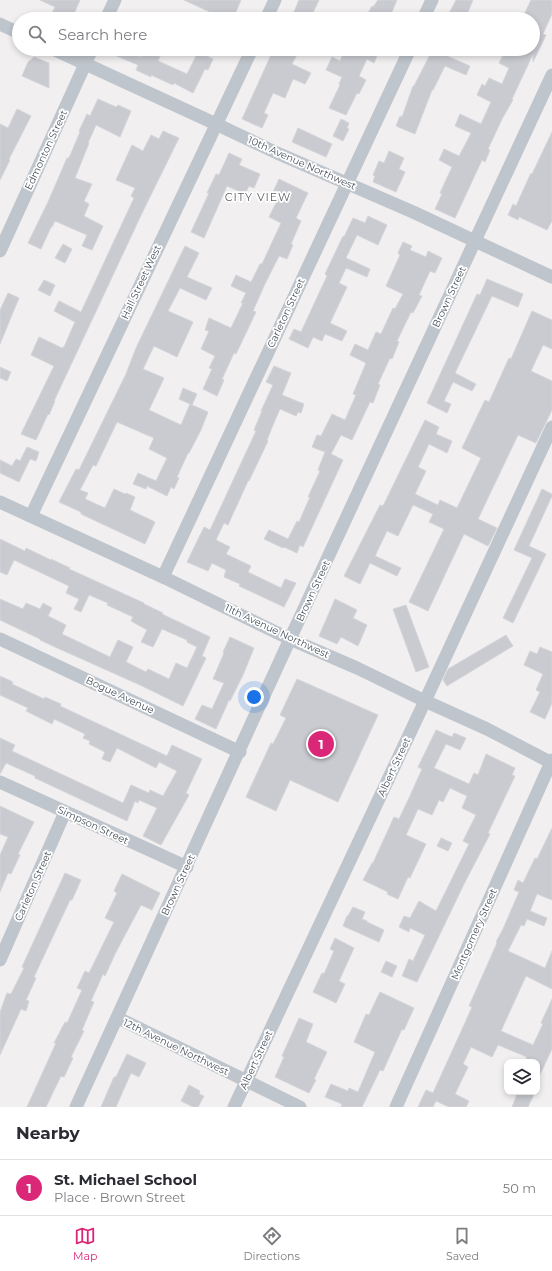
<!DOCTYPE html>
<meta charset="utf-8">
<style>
:root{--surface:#fff;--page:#f2f2f3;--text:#2b2b33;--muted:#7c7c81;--line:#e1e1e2;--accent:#db2777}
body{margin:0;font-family:Montserrat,sans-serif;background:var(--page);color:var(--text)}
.controls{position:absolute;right:12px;bottom:12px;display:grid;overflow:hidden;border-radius:8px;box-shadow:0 2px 6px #0003}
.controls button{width:36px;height:36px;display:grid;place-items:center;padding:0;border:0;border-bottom:1px solid var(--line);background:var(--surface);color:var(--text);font:20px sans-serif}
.you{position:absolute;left:254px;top:697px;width:14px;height:14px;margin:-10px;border:3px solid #fff;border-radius:50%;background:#1a73e8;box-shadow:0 0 0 6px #1a73e833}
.badge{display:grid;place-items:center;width:26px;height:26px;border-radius:50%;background:var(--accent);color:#fff;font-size:13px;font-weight:700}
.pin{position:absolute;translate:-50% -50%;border:2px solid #fff;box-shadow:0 1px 4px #0006}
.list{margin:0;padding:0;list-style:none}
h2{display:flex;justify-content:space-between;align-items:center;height:52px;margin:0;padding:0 16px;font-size:17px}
h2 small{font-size:13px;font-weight:400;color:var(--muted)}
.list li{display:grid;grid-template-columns:26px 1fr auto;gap:12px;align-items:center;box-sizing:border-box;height:56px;padding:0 16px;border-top:1px solid var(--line)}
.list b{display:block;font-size:15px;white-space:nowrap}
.list p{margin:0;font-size:13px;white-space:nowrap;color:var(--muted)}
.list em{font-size:13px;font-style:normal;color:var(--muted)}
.icon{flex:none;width:22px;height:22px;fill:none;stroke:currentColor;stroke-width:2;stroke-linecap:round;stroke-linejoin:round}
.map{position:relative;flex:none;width:552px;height:1107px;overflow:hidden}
.search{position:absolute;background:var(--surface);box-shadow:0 2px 6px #0003;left:12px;right:12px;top:12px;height:44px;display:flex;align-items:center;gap:10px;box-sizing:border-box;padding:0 14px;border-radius:22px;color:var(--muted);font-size:15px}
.sheet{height:108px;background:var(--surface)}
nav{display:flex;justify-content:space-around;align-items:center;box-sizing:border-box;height:56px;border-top:1px solid var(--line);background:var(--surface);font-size:11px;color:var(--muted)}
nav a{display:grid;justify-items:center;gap:2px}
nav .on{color:var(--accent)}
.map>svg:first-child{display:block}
</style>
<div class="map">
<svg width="552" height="1107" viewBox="0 0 552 1107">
<rect width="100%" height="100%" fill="#f1efef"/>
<!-- building -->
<g fill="#cacbd1" stroke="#d4d5da">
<polygon points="40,0 80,0 74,14 73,14 70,19 49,19 55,7"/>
<polygon points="184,0 241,0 233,19 212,19 214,14"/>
<polygon points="299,0 319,0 310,19 291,19"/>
<polygon points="378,0 397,0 389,19 375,19 367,15 372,6 373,7"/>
<polygon points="456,0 473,0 468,12 483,19 446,19"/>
<polygon points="531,0 552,0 552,14 543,34 546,35 533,62 533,54 512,99 513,100 502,119 488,149 490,150 485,162 482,160 455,218 435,209 442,194 440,193 452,167 439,160 444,149 459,156 465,145 471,133 455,126 460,114 481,124 491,102 477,95 482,84 485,86 489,78 502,84 509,68 499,63 506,49 533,49 533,19 522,19"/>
<polygon points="100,49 127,49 126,51 141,57 145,49 150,49 161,54 158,61 187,74 198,52 213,59 208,70 205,69 193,93 174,83 173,85 151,75 151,77 136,70 138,65"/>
<polygon points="276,49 300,49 292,64 311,73 305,84 293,79 285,98 273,93 264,113 268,115 262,128 242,119 271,55 273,56"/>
<polygon points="345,49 380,49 374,63 367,59 359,76 366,80 359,94 357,93 346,115 329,108 340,85 339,84 342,77 326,70 332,57 340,61"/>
<polygon points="433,49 440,49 448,53 447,56 470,66 466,75 445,66 433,90 432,90 415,134 396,126 400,116 402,117 413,86 414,86"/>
<polygon points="34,57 49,63 49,88 22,76 28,62"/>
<polygon points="98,99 116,107 118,105 131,111 120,137 96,125 88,143 89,143 75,178 92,184 84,201 89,204 84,216 103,226 92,250 82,246 87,235 55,221 52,227 51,227 41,249 28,243 48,202 67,158 69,158 80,132 79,131 87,114 90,116"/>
<polygon points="17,109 31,116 9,159 10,160 0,180 0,124 8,128"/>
<polygon points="341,119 349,123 347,128 349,129 343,141 333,136"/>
<polygon points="298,128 332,144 326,157 292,142"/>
<polygon points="163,131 179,138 144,209 54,401 55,401 49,415 48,414 36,440 21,434 54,366 31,355 39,337 62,348 64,347 75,322 54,311 59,301 81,312 134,198 131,196 135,188 116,180 126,158 132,145 143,151 151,135 159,139"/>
<polygon points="552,132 552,221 547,230 519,217 518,220 508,215 513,204 516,206 531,173 532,174"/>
<polygon points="389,151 404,158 399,169 405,172 396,192 373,182 375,176 373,175 379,161 384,163"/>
<polygon points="229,153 242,159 239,165 260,174 254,188 249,186 245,194 227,186 204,238 191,232 209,193 207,193 216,174 219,175"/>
<polygon points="279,179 308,193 296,218 301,221 291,244 293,245 287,259 279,256 264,286 253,311 256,312 236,354 234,353 222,379 224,380 217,396 203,389 212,369 209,368 215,356 201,349 209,331 205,330 209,318 231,328 243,303 241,303 246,293 231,286 236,275 251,282 260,264 262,264 281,223 269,217 280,195 273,192"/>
<polygon points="368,216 387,225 378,245 357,235 346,258 370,269 367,277 346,268 339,283 347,287 330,323 347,331 342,341 325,334 322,341 313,337 308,348 289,339 294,329 301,332 327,276 325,274 343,236 344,237 353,218 365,223"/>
<polygon points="403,242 412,246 410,250 426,257 428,251 442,258 435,273 430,271 419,295 422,296 413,313 411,312 397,341 399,342 392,359 390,358 378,384 380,385 373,403 370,402 352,440 341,435 331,454 343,460 303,547 300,545 297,553 284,547 283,548 264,539 269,530 288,539 297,521 299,522 310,497 308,497 320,471 318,470 325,452 312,447 317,435 321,436 332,414 345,420 356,395 353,394 366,363 350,355 355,344 368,350 376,332 381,334 393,308 395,309 403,294 386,286 400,255 398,253"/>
<polygon points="63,244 72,249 65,263 55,258"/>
<polygon points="185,246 199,253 187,277 212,288 206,300 180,288 168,311 193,322 177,357 154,346 143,369 164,378 149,410 181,425 190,404 208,412 201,430 189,453 188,453 177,477 179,478 174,489 171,487 167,496 147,486 146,489 133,484 138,473 156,481 167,458 149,449 154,438 117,422 96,466 93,465 80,490 88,493 85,499 105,508 114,489 125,494 126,493 135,497 130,510 155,522 145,544 81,514 81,512 59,502 76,469 79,470 126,374 136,348"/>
<polygon points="487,279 523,294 518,307 492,296 455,373 476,384 472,391 453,382 444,401 451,404 447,413 427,403 477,294 480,295"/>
<polygon points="44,280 55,285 50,296 38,290"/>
<polygon points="8,293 19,298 0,344 0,310"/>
<polygon points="532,311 552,320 552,349 543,345 531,371 552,381 552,410 536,443 518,435 478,519 497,528 488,546 464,534 428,611 409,602 444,529 429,522 433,514 413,505 398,536 387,531 375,556 401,568 397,576 370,563 360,584 344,576 380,505 383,506 425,420 439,427 436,434 452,441 447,453 429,444 418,467 426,471 415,494 438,505 440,500 457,508 481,458 462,448 485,400 489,402 509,358 511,359"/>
<polygon points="274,366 291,373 282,395 304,404 301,413 298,412 296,416 280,409 273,425 267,440 268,441 249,481 248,481 228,525 224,523 216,540 230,547 226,554 251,566 248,572 281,588 285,579 296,583 284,607 239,586 240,584 224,577 226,570 212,563 208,571 187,562 204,527 210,530 256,431 254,430 262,411 261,411 273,385 266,382"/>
<polygon points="0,367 11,372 7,381 0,378"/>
<polygon points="183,388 197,394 192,405 179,399"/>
<polygon points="27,447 39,452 36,461 30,459 19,482 0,473 0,460 12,466 16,459 20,461"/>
<polygon points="542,489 552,494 552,496 529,546 546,554 513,623 503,618 532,558 514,550"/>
<polygon points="0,539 25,551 26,548 51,560 51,559 70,568 69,569 144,603 144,604 163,613 162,614 210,637 202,656 206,658 183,706 140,685 55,647 40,640 40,639 0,620 0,599 23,609 26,603 40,609 43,603 52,608 48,616 66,625 62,634 110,657 118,640 133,647 126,662 146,672 148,669 169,679 176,663 187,668 197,647 187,642 187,640 162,629 153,647 141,642 147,630 131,621 133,617 107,605 108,603 89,595 81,612 74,609 79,599 66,593 69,586 14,560 7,575 0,572"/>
<polygon points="335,599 357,610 353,618 367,625 358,646 341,637 337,644 319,636"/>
<polygon points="406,605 429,667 416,672 393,609"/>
<polygon points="506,635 513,646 447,686 443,680 448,669"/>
<polygon points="230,637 254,648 243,675 230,701 229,700 216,729 195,719 202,705 212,709 224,683 213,679 224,653 223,652"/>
<polygon points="540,647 552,652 552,703 545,719 530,712 540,692 536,690 543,674 524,665 530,651 537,654"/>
<polygon points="0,676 13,682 12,684 44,699 45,697 61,704 60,706 167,756 172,745 202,759 186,793 189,795 161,845 143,836 157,808 139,800 138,803 135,801 127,821 35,778 35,776 6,763 0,774 0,738 15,745 12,751 123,803 131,785 149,793 150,790 163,796 177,771 159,762 156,768 117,748 110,762 102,759 105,752 89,744 90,741 83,738 85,734 54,719 52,724 26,711 28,708 0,695"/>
<polygon points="297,679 378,715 338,802 290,780 276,811 246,797 271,743 273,744 286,718 280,715"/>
<polygon points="436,730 452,737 454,733 466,738 460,750 446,744 434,768 469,784 474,773 478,775 486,754 515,768 512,775 515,776 488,833 490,834 464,884 417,982 402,976 409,959 413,961 425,935 410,928 409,932 399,927 404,916 410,918 419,901 436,911 469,844 463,841 476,815 462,808 467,796 450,788 443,802 439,800 432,815 418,809 406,835 426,844 410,878 408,877 398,899 387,894 388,892 363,880 372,863 373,863 394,817 399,819 409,798 422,769 418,767"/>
<polygon points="0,806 34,822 18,854 20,855 11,874 8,873 0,892 0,855 8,837 0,834"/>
<polygon points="552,828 552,900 537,894 530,911 547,918 544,926 527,919 524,926 521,925 508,951 545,968 552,951 552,989 526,976 501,1031 533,1045 543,1024 541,1023 552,999 552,1049 537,1081 537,1062 524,1062 527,1057 498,1045 492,1057 471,1047 463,1064 468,1067 455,1094 469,1101 466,1107 449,1107 436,1101 433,1107 418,1107 426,1090 433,1093 464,1025 472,1007 469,1006 497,943 496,942 503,929 519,892 514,890 518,880 523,883 535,858 537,859"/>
<polygon points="441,838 452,843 448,851 437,846"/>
<polygon points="65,873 81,880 72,900 70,900 34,977 36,978 26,1000 29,1001 26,1011 21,1009 0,1055 0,1012 7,993 11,994 24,968 22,967"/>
<polygon points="122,874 160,893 152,910 141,905 116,952 105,976 103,974 91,1001 94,1002 82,1030 84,1031 71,1057 73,1058 64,1077 61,1076 46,1107 27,1107 56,1043 54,1043 65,1022 67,1023 82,990 77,988 85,971 89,973 114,922 105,918 117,893 114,891"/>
<polygon points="353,907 365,912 362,919 367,921 367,922 384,930 379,942 343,926 347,916 348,916"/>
<polygon points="335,938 354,948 339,981 345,984 336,1003 313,992 322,973 324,974 334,951 330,949"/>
<polygon points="386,961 397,966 392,977 381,972"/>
<polygon points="380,992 414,1008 404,1030 402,1029 383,1071 380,1070 362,1107 341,1107 342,1104 325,1097 331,1084 348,1091 349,1088 358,1092 375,1052 354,1042 366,1014 369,1015"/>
<polygon points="299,1018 313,1024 306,1042 327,1052 314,1079 316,1080 309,1093 275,1077 284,1057 282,1056"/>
<polygon points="127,1054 146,1063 139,1077 131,1073 116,1107 101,1107 114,1077 116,1077"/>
<polygon points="189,1085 200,1091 199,1094 204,1096 198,1107 193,1107 181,1101"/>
<polygon points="518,1092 535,1092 528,1107 512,1107"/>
</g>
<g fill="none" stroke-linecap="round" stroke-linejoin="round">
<!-- street -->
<g stroke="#bfc5cc" stroke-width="13">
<polyline points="106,19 115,0"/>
<polyline points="266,19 275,0"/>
<polyline points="423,19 432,0"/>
<polyline points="0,24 19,33"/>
<polyline points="53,49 216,124 277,153 413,212 552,277"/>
<polyline points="0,251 92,49"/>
<polyline points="0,502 163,577 290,639 357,668 425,701 487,729 552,763"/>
<polyline points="31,516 252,49"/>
<polyline points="163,577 410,49"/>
<polyline points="0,639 240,752"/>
<polyline points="0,782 187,867"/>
<polyline points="0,960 65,812"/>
<polyline points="118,1018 300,1107"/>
<polyline points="76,1107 290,639 552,75"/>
<polyline points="234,1107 425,701 552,427"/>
<polyline points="396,1107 552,760"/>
</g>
</g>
<g text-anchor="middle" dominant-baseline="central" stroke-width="3.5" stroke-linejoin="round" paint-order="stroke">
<!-- street labels -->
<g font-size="10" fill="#49515b" stroke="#fff">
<text transform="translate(46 150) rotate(-65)">Edmonton Street</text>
<text transform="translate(302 163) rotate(24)">10th Avenue Northwest</text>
<text transform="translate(141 282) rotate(-65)">Hall Street West</text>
<text transform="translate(449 297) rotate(-65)">Brown Street</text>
<text transform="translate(286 313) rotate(-65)">Carleton Street</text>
<text transform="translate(313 591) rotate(-65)">Brown Street</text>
<text transform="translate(277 631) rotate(25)">11th Avenue Northwest</text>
<text transform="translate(120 695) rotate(25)">Bogue Avenue</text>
<text transform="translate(394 767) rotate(-65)">Albert Street</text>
<text transform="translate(93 825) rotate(25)">Simpson Street</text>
<text transform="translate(178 885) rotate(-65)">Brown Street</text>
<text transform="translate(33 886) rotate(-66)">Carleton Street</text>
<text transform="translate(474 934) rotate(-66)">Montgomery Street</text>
<text transform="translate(176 1047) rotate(26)">12th Avenue Northwest</text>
<text transform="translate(256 1060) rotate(-65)">Albert Street</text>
</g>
<!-- neighbourhood labels -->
<g font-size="11" letter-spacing="1" fill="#5c5f63" stroke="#fff">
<text x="258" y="197">CITY VIEW</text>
</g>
</g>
</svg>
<div class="controls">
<button><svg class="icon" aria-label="layers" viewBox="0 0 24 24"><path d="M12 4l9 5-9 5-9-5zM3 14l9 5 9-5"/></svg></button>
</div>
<div class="you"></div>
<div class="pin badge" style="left:321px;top:744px">1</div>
<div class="search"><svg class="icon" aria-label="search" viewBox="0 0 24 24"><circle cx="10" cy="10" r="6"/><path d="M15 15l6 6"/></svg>Search here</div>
</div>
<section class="sheet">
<h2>Nearby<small></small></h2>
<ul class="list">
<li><span class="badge">1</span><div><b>St. Michael School</b><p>Place · Brown Street</p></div><em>50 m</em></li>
</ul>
</section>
<nav>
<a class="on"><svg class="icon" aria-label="map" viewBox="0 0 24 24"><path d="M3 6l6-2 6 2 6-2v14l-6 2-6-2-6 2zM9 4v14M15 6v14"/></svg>Map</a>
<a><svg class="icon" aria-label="directions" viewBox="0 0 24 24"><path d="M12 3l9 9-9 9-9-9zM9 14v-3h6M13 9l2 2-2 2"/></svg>Directions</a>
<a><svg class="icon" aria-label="saved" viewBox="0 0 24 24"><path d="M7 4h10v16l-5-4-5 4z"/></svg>Saved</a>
</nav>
